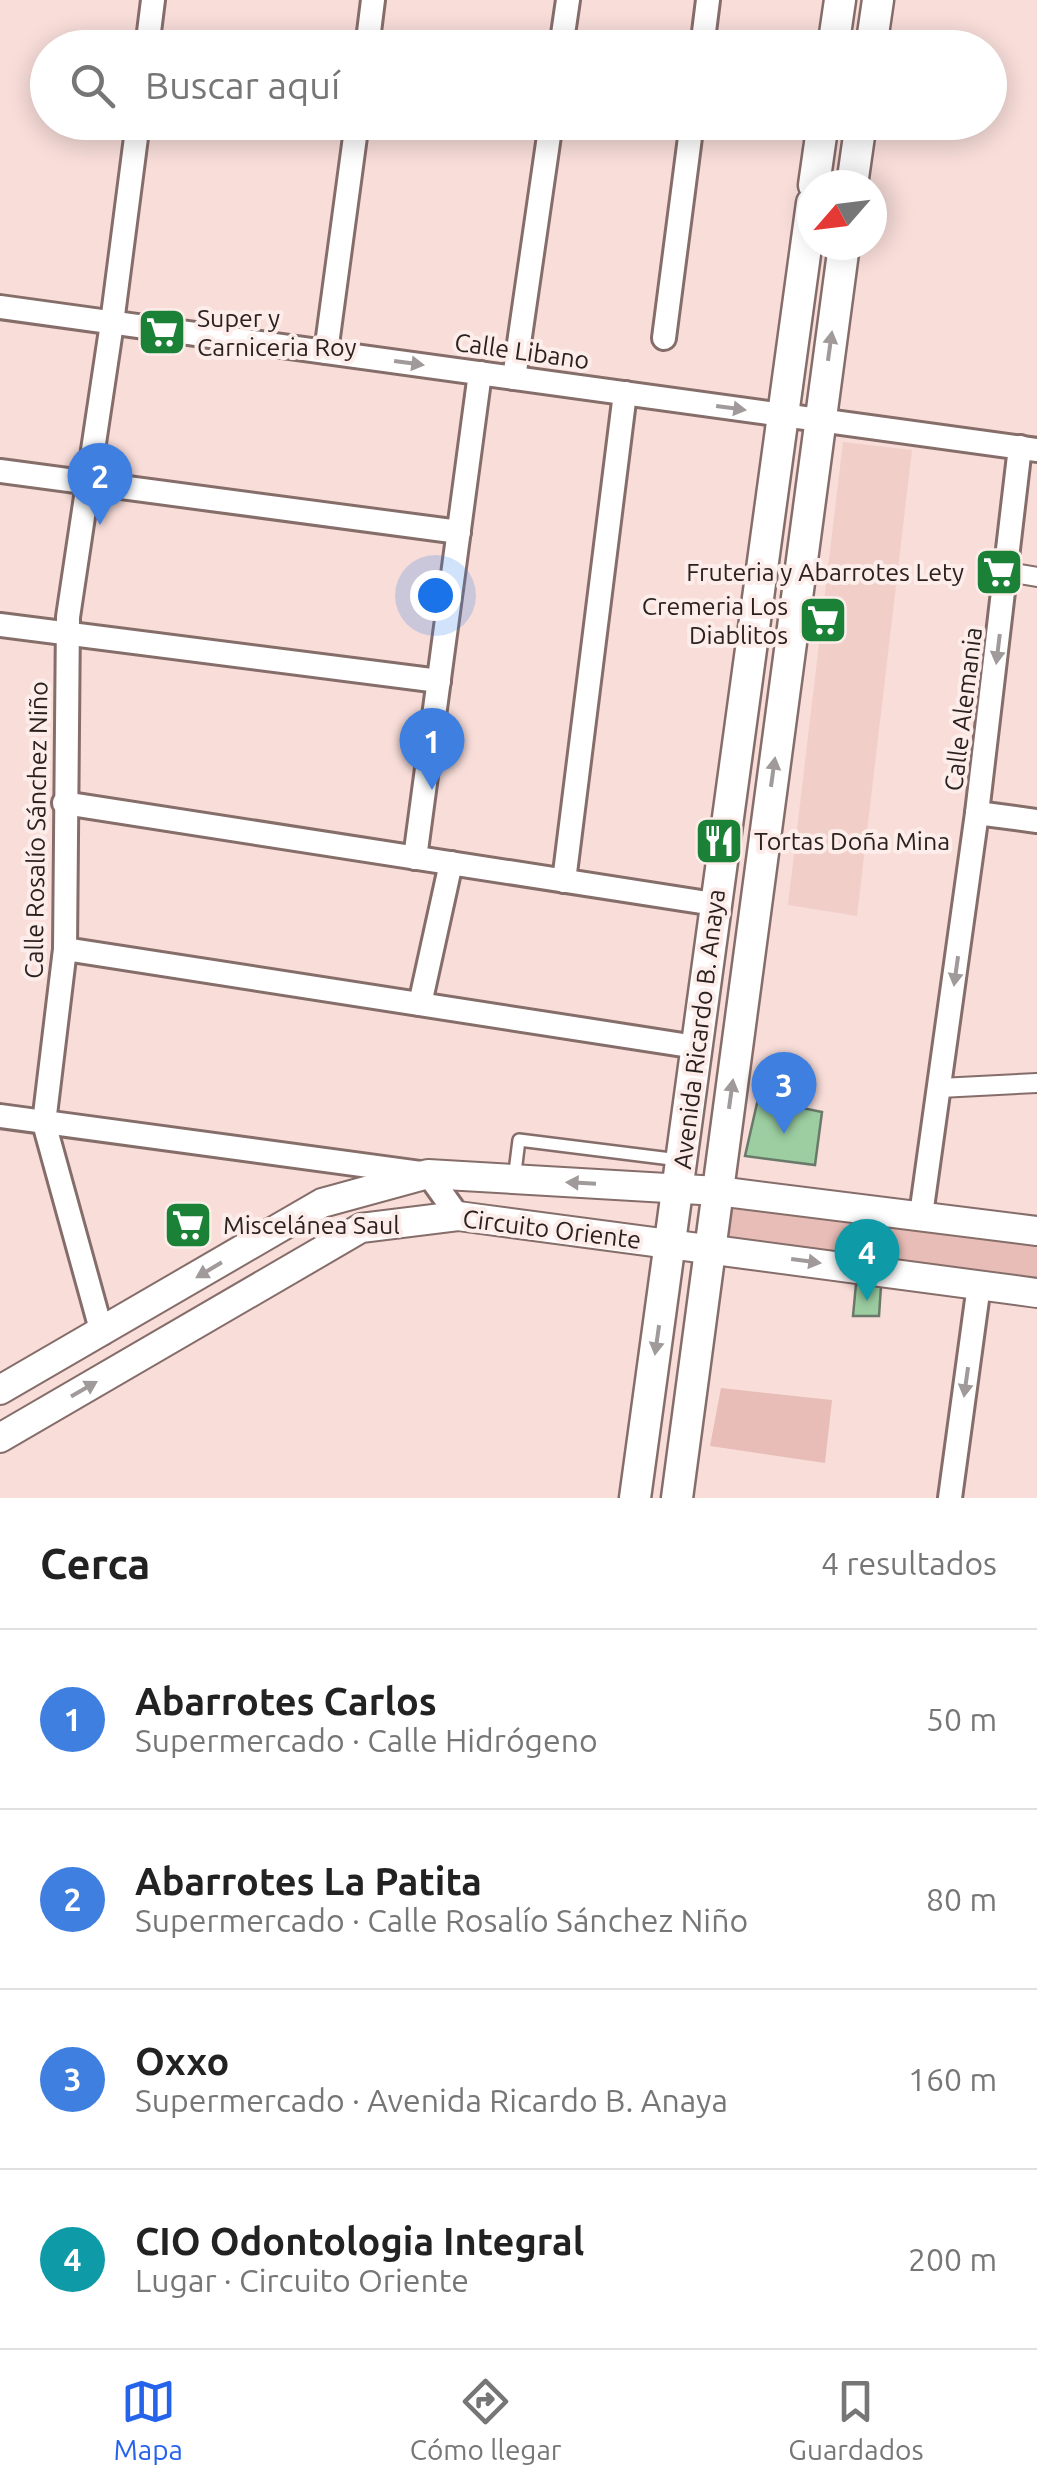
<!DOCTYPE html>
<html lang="es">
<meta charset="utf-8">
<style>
:root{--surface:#fff;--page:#f6f6f6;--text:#222;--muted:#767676;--line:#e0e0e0;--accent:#2563eb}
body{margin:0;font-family:Ubuntu,sans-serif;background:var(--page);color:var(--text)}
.compass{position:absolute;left:797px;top:170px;width:90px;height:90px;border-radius:50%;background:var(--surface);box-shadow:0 5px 25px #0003;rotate:242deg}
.you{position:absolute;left:435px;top:595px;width:35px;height:35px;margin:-25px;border:8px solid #fff;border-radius:50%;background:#1a73e8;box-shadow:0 0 0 15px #1a73e833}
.badge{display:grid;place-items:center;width:65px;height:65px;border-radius:50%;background:var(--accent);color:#fff;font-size:32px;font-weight:700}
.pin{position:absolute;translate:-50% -82px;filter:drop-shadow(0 2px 5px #0008)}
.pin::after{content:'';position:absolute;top:52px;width:35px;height:30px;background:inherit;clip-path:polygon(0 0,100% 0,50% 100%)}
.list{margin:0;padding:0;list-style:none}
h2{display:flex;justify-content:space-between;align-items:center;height:130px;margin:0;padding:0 40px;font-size:42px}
h2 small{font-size:32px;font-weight:400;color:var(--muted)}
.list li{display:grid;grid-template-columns:65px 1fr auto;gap:30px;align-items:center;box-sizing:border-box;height:180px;padding:0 40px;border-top:2px solid var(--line)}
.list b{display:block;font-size:38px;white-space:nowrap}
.list p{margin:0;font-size:32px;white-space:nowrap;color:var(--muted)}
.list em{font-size:32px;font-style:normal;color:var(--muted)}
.icon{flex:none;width:55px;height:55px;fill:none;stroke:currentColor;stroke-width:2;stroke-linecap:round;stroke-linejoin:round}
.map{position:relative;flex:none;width:1037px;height:1498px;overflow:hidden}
.search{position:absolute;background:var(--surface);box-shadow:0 5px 25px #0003;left:30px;right:30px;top:30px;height:110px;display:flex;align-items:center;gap:25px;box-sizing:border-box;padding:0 35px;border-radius:55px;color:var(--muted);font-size:38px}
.sheet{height:850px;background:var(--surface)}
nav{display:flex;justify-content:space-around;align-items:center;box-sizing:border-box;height:140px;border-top:2px solid var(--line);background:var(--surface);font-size:28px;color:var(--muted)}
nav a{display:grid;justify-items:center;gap:5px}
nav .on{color:var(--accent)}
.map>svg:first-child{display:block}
</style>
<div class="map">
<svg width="1037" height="1498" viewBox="0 0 1037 1498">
<rect width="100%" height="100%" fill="#f8ddd9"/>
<!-- built -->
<polygon fill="#f2cec9" points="843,442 912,450 857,916 788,905"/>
<!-- green -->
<g fill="#e9bdb7">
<polygon points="734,1195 1037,1232 1037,1277 727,1240"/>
<polygon points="721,1388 832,1400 825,1463 710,1446"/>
</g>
<!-- building -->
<g fill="#9ccea1" stroke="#697a6b" stroke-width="2.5">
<polygon points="758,1099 822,1112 815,1165 745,1156"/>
<polygon points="856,1284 881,1286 879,1316 853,1316"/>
</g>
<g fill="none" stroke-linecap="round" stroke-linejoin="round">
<!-- service casing -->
<g stroke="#856d6a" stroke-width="16">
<polyline id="service" points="514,1180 519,1140 679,1160"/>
</g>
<!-- pedestrian casing -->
<g stroke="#856d6a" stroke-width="22">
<g id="pedestrian">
<polyline points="1008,572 1037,577"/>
<polyline points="940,1088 1037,1083"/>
</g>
</g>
<!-- minor casing -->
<g stroke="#856d6a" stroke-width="28">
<g id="minor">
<polyline points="147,48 153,0"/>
<polyline points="367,48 373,0"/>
<polyline points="561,48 568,0"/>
<polyline points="702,48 708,0"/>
<polyline points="0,307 1037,450"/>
<polyline points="664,338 692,122"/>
<polyline points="326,352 357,122"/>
<polyline points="514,378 551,122"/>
<polyline points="0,471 459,532"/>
<polyline points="0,625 439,681"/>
<polyline points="64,803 714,904"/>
<polyline points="977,813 1037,821"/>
<polyline points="415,858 480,373"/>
<polyline points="564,881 625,393"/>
<polyline points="65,949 696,1047"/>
<polyline points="420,1004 451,863"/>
<polyline points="0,1116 428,1174 458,1216"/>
<polyline points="921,1215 977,813 1020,447"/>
<polyline points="102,1333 44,1123 65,949 68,617 112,323 138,122"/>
<polyline points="950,1498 979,1285"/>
</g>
</g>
<!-- tertiary casing -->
<g stroke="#856d6a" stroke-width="32">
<g id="tertiary">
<polyline points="0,1390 322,1203 428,1174 718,1191 1037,1231"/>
<polyline points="0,1438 361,1228 458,1216 1037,1293"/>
</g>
</g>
<!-- secondary casing -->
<g stroke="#856d6a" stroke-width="35">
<g id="secondary">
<polyline points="833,48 840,0"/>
<polyline points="871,48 878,0"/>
<polyline points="814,185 823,122"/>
<polyline points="852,185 861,122"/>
<polyline points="635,1498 812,203"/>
<polyline points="677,1498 844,245"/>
</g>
</g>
<!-- service -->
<use href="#service" stroke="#fff" stroke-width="11"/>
<!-- pedestrian -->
<use href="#pedestrian" stroke="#fff" stroke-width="18"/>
<!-- minor -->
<use href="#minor" stroke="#fff" stroke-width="22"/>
<!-- tertiary -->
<use href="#tertiary" stroke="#fff" stroke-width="28"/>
<!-- secondary -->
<use href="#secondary" stroke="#fff" stroke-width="30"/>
</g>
<!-- one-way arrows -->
<defs><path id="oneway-solid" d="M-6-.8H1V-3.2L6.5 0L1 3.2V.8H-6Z" transform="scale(2.5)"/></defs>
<g fill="#a09b9a">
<use href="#oneway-solid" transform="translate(830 346) rotate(-82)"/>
<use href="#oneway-solid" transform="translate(409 363) rotate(8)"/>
<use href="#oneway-solid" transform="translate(731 408) rotate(8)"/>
<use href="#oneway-solid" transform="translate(998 649) rotate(97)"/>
<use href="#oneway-solid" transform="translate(773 772) rotate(-82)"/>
<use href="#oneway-solid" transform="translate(956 971) rotate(98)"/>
<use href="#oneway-solid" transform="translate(731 1094) rotate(-82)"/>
<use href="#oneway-solid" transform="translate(581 1183) rotate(-177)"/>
<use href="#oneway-solid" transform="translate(806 1261) rotate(8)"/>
<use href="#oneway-solid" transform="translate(209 1270) rotate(149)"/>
<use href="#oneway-solid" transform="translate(657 1340) rotate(98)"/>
<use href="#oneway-solid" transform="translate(966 1382) rotate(98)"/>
<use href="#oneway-solid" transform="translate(84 1389) rotate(-30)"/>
</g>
<!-- icons -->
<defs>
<g id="supermarket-square" transform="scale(2.5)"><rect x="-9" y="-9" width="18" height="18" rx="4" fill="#1a8136" stroke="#fdedea"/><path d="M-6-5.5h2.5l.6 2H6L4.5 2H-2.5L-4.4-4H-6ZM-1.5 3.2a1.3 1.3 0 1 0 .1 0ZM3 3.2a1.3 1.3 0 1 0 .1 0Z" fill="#fff"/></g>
<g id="restaurant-square" transform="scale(2.5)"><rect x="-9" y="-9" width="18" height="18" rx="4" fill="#1a8136" stroke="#fdedea"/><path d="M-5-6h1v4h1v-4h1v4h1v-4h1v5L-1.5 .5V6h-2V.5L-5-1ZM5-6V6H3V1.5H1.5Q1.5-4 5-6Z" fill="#fff"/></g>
</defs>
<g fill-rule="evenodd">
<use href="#supermarket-square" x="162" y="332"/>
<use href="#supermarket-square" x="999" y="572"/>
<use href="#supermarket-square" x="823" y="620"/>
<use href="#restaurant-square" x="719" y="841"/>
<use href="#supermarket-square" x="188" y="1225"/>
</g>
<g text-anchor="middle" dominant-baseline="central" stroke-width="8" stroke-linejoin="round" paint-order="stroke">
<!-- poi labels -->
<g font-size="25" fill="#2b211f" stroke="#fdedea" text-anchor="start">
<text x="197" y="318">Super y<tspan x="197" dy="29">Carniceria Roy</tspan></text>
<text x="964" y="572" text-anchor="end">Fruteria y Abarrotes Lety</text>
<text x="788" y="606" text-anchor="end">Cremeria Los<tspan x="788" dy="29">Diablitos</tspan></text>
<text x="754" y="841">Tortas Doña Mina</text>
<text x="223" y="1225">Miscelánea Saul</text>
</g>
<!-- street labels -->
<g font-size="25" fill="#2b211f" stroke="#fdedea">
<text transform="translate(522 351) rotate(8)">Calle Libano</text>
<text transform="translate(963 709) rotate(-83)">Calle Alemania</text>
<text transform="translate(36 830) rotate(-89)">Calle Rosalío Sánchez Niño</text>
<text transform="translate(699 1029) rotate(-83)">Avenida Ricardo B. Anaya</text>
<text transform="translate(552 1229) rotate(7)">Circuito Oriente</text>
</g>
</g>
</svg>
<svg class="compass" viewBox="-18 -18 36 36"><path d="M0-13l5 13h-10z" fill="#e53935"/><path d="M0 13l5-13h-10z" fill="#767676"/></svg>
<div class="you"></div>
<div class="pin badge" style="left:432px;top:790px;background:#3f7fe0">1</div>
<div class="pin badge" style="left:100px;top:525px;background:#3f7fe0">2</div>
<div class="pin badge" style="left:784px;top:1134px;background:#3f7fe0">3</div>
<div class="pin badge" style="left:867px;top:1301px;background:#0f9aa8">4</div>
<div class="search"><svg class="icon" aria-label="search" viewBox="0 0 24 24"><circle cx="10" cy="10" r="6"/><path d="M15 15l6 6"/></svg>Buscar aquí</div>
</div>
<section class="sheet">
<h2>Cerca<small>4 resultados</small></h2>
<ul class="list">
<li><span class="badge" style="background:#3f7fe0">1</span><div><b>Abarrotes Carlos</b><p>Supermercado · Calle Hidrógeno</p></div><em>50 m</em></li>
<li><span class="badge" style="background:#3f7fe0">2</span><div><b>Abarrotes La Patita</b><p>Supermercado · Calle Rosalío Sánchez Niño</p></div><em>80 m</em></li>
<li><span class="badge" style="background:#3f7fe0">3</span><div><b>Oxxo</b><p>Supermercado · Avenida Ricardo B. Anaya</p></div><em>160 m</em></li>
<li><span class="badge" style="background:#0f9aa8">4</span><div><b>CIO Odontologia Integral</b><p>Lugar · Circuito Oriente</p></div><em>200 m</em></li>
</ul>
</section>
<nav>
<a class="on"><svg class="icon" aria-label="map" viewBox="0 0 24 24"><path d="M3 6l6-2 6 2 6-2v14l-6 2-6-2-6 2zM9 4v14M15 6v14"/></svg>Mapa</a>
<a><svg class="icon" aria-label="directions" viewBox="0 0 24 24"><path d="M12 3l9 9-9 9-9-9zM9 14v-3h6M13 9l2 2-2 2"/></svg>Cómo llegar</a>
<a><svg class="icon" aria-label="saved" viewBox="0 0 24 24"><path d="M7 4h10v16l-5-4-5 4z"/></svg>Guardados</a>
</nav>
